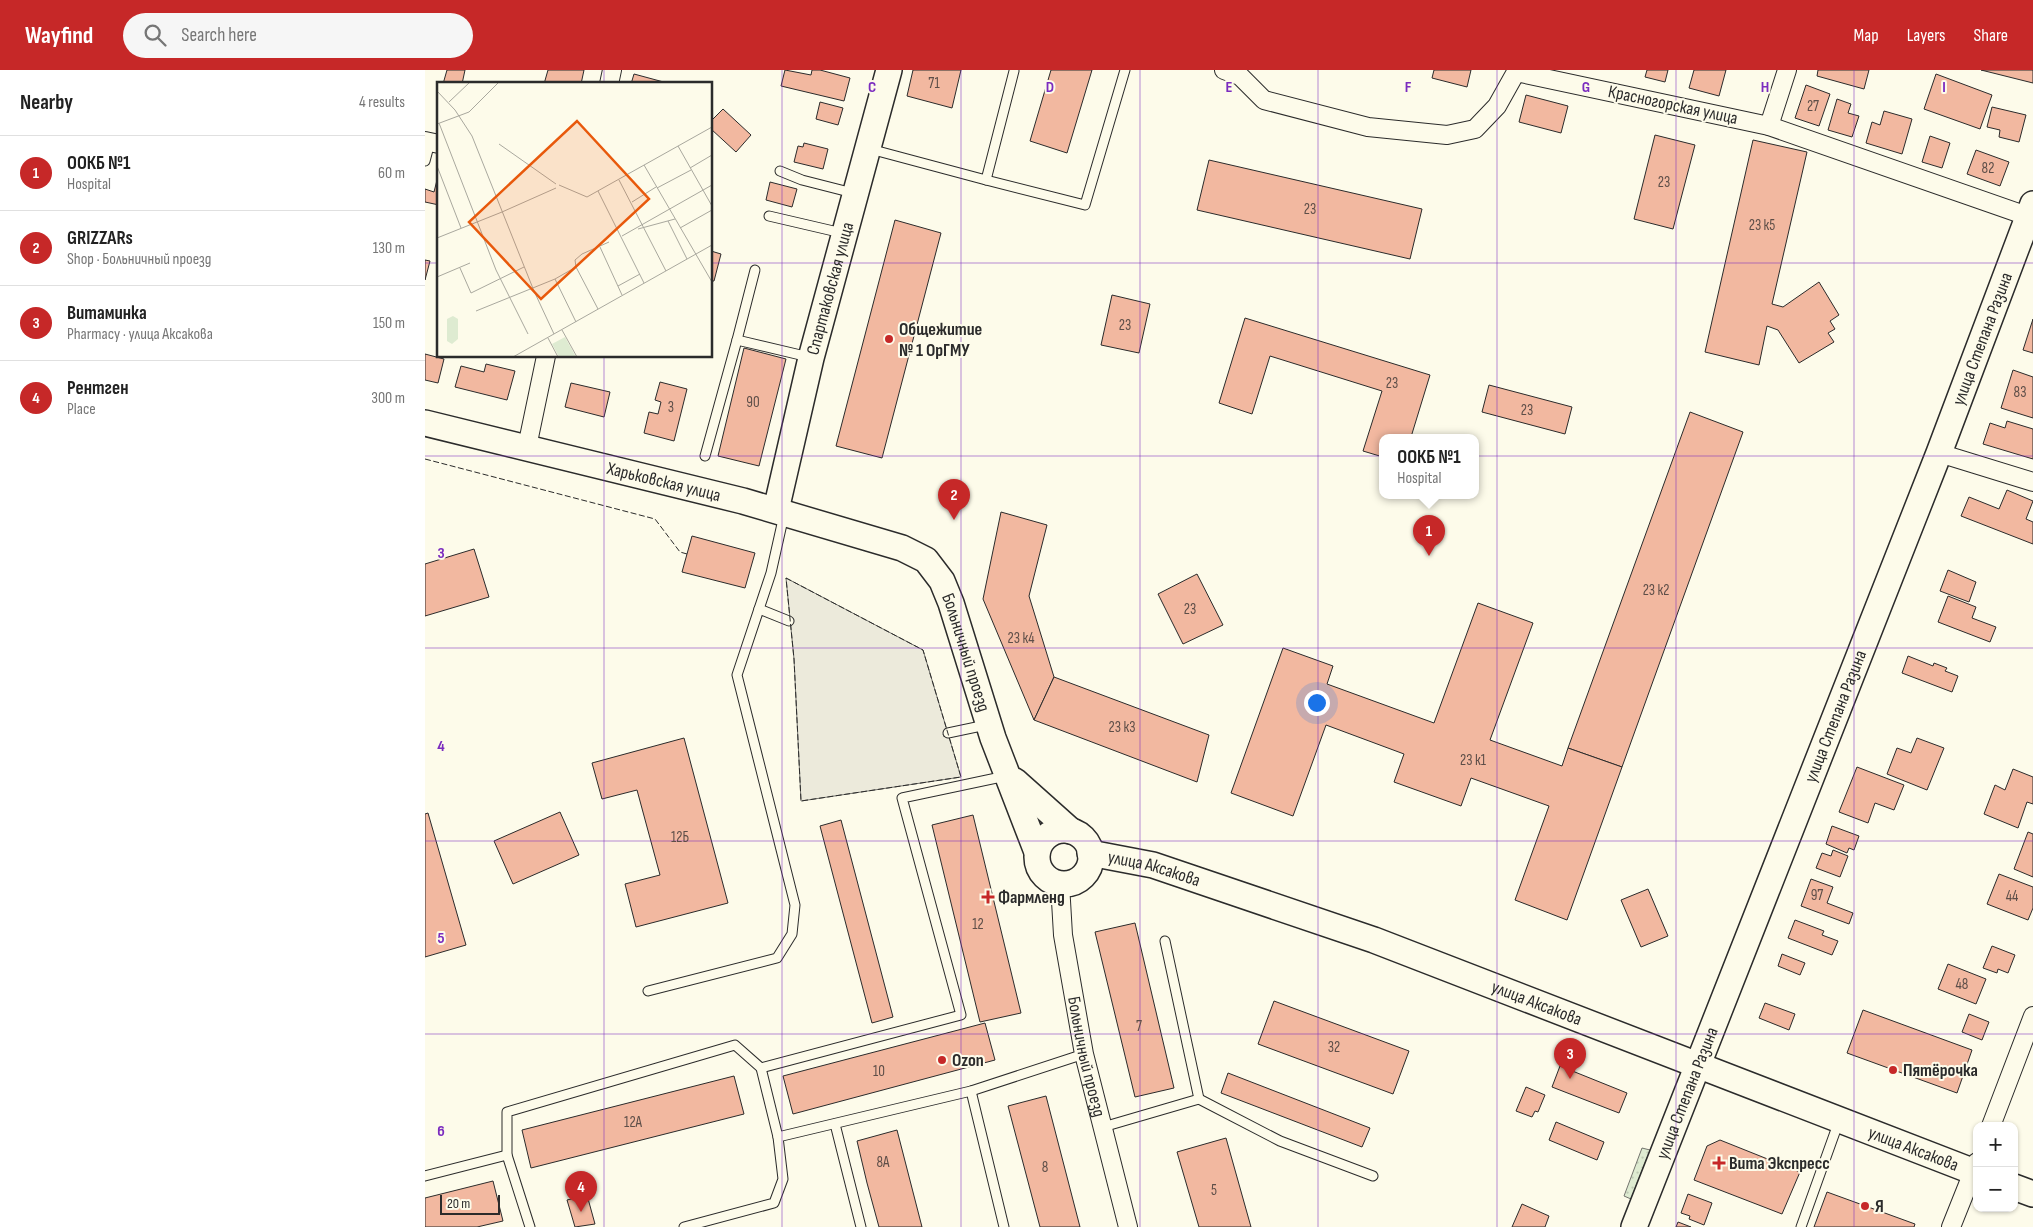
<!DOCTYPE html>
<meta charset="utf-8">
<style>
:root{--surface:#fff;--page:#f6f6f6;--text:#222;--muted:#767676;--line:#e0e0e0;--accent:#c62828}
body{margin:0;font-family:"Sofia Sans Condensed",sans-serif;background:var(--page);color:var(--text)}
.controls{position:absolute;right:15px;bottom:15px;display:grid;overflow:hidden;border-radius:10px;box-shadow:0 1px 4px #0004}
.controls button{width:45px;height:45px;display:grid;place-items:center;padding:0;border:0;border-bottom:1px solid var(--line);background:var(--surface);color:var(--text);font:25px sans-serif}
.scale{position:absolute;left:15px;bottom:12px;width:60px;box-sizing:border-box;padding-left:5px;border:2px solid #2b2b2b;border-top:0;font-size:14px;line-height:18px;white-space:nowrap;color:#2b2b2b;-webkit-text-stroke:4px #fdfbea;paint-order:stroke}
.you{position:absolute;left:891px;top:632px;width:18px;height:18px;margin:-12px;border:4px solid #fff;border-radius:50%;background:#1a73e8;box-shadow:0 0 0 8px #1a73e833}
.badge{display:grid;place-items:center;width:32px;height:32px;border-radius:50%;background:var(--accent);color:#fff;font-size:16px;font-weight:700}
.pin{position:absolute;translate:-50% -41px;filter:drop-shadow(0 1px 2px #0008)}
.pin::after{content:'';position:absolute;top:26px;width:18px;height:15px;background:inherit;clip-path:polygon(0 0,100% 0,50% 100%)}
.popup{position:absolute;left:954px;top:364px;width:100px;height:65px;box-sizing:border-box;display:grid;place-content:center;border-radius:10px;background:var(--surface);filter:drop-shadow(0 1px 4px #0005);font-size:16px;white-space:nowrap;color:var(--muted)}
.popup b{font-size:19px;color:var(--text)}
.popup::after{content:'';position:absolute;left:50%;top:100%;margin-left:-10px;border:10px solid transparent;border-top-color:var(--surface)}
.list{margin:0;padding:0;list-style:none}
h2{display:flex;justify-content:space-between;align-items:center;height:65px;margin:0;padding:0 20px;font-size:21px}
h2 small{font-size:16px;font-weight:400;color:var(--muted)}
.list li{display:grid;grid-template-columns:32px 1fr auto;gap:15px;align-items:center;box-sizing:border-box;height:75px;padding:0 20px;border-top:1px solid var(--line)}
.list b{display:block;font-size:19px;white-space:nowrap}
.list p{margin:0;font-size:16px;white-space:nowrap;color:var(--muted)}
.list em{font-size:16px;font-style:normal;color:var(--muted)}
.icon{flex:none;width:28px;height:28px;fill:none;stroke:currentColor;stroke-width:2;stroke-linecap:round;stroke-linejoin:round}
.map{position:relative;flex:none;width:1608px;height:1157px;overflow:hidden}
header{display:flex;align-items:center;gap:30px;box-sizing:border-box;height:70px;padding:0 25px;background:var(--accent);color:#fff}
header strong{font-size:24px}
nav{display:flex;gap:28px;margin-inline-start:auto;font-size:18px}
.search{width:350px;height:45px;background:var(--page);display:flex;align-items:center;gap:12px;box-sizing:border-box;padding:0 18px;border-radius:28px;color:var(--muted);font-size:19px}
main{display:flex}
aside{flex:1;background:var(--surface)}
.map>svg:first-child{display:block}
</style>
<header>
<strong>Wayfind</strong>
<div class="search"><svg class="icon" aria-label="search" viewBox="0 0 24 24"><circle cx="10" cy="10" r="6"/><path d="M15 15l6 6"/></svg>Search here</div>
<nav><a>Map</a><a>Layers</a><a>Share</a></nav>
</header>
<main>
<aside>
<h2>Nearby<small>4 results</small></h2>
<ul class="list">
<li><span class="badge">1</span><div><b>ООКБ №1</b><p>Hospital</p></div><em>60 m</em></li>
<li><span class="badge">2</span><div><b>GRIZZARs</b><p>Shop · Больничный проезд</p></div><em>130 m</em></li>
<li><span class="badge">3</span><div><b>Витаминка</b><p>Pharmacy · улица Аксакова</p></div><em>150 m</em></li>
<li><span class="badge">4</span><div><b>Рентген</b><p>Place</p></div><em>300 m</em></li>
</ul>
</aside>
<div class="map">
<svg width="1608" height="1157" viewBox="0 0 1608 1157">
<defs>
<pattern id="grass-dots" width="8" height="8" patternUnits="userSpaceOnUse" patternTransform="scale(1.25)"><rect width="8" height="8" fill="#deebd1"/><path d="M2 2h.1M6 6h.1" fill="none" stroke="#bfcab4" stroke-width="1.8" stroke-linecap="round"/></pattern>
</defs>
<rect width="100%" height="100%" fill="#fdfbea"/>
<!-- grass -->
<polygon fill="url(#grass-dots)" stroke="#74746e" points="1217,1078 1225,1080 1206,1129 1199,1126"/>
<!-- parking -->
<polygon fill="#eceadb" stroke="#74746e" points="361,508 498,580 536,707 376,731 369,589"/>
<!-- building -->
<g fill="#f2b8a0" stroke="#2b2b2b">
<polygon points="22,0 40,0 37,14 18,14"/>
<polygon points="123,0 159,0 156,14 119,14"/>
<polygon points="360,0 386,5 387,0 395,0 425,8 419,31 356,16"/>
<polygon points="488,0 536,0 527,38 482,26"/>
<polygon points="626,0 667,0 642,83 605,71"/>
<polygon points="1009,0 1046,0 1042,17 1007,8"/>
<polygon points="1222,0 1243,0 1240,12 1220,7"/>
<polygon points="1269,0 1301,0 1294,26 1264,18"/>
<polygon points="1393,0 1444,0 1439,19 1392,6"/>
<polygon points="1556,0 1608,0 1608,13"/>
<polygon points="209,4 246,14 206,14"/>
<polygon points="1511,4 1567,25 1555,59 1499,39"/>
<polygon points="1381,15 1405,24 1394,56 1370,48"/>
<polygon points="1101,25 1143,36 1136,63 1094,52"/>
<polygon points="1412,29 1426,34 1423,43 1434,46 1427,67 1403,60"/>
<polygon points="395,32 418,38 413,55 391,49"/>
<polygon points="1567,37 1601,45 1594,72 1574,67 1575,60 1562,57"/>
<polygon points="298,39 326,65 311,82 286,59 286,51"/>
<polygon points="1459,41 1487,49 1477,84 1441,73 1447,52 1455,55"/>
<polygon points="1230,65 1270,75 1248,159 1209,149"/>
<polygon points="1505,66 1525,73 1517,98 1497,92"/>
<polygon points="1328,70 1382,82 1347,234 1358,237 1394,212 1414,245 1405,251 1410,259 1403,263 1409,272 1374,293 1353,260 1342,256 1334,295 1280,282"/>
<polygon points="379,73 403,79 398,99 369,92 373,76 378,77"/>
<polygon points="1551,80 1584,92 1575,116 1542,104"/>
<polygon points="784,90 997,139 985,189 772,140"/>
<polygon points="13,106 14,107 14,135 0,132 0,119 9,122"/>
<polygon points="345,112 372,119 367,137 341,130"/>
<polygon points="470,150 516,163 457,388 411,376"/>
<polygon points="286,181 296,184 289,211 286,211"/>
<polygon points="0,190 5,191 0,210"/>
<polygon points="687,225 725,234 714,283 676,275"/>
<polygon points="820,248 1005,305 986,367 958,367 958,387 938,381 957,321 845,286 827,344 794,333"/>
<polygon points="1608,249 1608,283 1598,280"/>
<polygon points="319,278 361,289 334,396 293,386"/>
<polygon points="0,284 19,289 13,313 0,310"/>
<polygon points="61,294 90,301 82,330 30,317 36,296 59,302"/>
<polygon points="1588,300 1608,307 1608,348 1576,338"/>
<polygon points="235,312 262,319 249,371 219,363 224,342 233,344 236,332 230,330"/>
<polygon points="146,313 185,322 179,347 140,337"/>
<polygon points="1064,315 1147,337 1140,364 1057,342"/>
<polygon points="1265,342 1318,362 1197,697 1143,678"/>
<polygon points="1582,351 1608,359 1608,389 1558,374 1565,353 1580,358"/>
<polygon points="1582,420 1608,431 1601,449 1608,452 1608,474 1536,446 1544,427 1574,439"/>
<polygon points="576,442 622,455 604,526 629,607 609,650 558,529"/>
<polygon points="267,466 330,483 320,518 257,502"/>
<polygon points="49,479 64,527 0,546 0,494"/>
<polygon points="1523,500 1551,512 1544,532 1515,521"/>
<polygon points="772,504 798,555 758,574 733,524"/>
<polygon points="1523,526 1551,537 1547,548 1571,557 1565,572 1513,552"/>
<polygon points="1053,533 1108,553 1065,670 1137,696 1143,678 1197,697 1142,850 1090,830 1124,736 1046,708 1036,736 969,712 979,684 901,655 868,746 806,723 858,578 908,596 902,614 1009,653"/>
<polygon points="1483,586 1508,596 1509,593 1522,598 1520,601 1533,606 1527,622 1477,603"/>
<polygon points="629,607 784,665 772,712 609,650"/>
<polygon points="259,668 303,833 211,857 200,814 235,805 212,720 177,729 167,693"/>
<polygon points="1492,668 1519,678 1502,720 1462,704 1472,678 1486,683"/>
<polygon points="1432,697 1479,715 1469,740 1450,733 1443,753 1414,742"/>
<polygon points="1588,699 1608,707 1608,734 1602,732 1593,758 1559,744 1570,715 1580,720"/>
<polygon points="135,742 154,785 88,814 69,771"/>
<polygon points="3,743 41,875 0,887 0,744"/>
<polygon points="548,745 596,943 555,952 507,755"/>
<polygon points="416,750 468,947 447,953 395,756"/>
<polygon points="1407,756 1434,766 1429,780 1424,778 1422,783 1401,774"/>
<polygon points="1603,762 1608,764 1608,807 1589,799"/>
<polygon points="1408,780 1423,786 1415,807 1391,798 1397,783 1406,786"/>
<polygon points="1574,804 1608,817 1608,838 1603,850 1562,834"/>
<polygon points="1386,809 1408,817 1402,833 1428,843 1424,854 1376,836"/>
<polygon points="1223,819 1243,866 1216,877 1196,830"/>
<polygon points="1370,850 1399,861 1397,865 1413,871 1407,885 1363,868"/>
<polygon points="710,853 749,1018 710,1027 670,862"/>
<polygon points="1567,876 1590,885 1583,903 1573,899 1572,903 1558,898"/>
<polygon points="1357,884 1380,893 1375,905 1353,896"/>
<polygon points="1523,894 1561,909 1551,934 1513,919"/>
<polygon points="849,931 984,981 968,1024 833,974"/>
<polygon points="1340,933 1370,944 1364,960 1334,948"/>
<polygon points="1438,940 1547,980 1532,1023 1422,983"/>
<polygon points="1544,944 1564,952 1557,970 1537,962"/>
<polygon points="560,953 570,990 368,1044 358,1006"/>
<polygon points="1135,996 1202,1023 1194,1043 1127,1017"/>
<polygon points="803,1003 945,1058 937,1077 796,1023"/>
<polygon points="309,1006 319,1044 106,1098 97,1060"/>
<polygon points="1101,1017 1120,1025 1113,1042 1110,1041 1107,1047 1091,1041"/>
<polygon points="621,1026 655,1157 615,1157 583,1036"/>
<polygon points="1131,1052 1179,1072 1172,1090 1124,1070"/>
<polygon points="472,1060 497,1157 454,1157 442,1113 432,1071"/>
<polygon points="801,1068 826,1157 774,1157 752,1082"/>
<polygon points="1295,1070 1375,1102 1357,1144 1269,1110 1282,1076"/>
<polygon points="68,1111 78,1151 52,1157 0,1157 0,1128"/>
<polygon points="1402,1122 1490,1154 1489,1157 1389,1157"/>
<polygon points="1263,1124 1287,1133 1279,1155 1264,1149 1265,1146 1256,1143"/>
<polygon points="162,1125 170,1154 150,1157 142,1130"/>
<polygon points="1097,1134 1124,1146 1120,1157 1087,1157"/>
<polygon points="1253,1152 1266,1157 1251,1157"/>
</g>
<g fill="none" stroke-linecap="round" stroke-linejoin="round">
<!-- lane casing -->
<g stroke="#2b2b2b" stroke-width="11">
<g id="lane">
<polyline points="445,79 561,110 589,1"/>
<polyline points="0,91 5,72"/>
<polyline points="355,101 377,110 428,123"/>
<polyline points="561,110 660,135 700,0"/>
<polyline points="344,146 417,163"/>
<polyline points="312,270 330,200"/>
<polyline points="280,386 312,270 384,287"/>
<polyline points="334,539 364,551"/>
<polyline points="523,663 561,655"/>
<polyline points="223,921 352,888 367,864 370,835 312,605 346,503 359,445"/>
<polyline points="336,998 353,1067"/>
<polyline points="546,1021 579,1157"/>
<polyline points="774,1029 855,1071 948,1106"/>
<polyline points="410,1054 436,1157"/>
<polyline points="678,1057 774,1029 740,871"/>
<polyline points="0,1106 82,1085"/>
<polyline points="105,1157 82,1085 82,1042 310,975 336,998 536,945 477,728 581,706"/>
<polyline points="259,1157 349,1133 358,1109 353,1067 546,1021 659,984"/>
<polyline points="1376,1157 1414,1051"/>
</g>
</g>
<!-- street casing -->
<g stroke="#2b2b2b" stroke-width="20">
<g id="street">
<polyline points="799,0 815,6 839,30 943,57 1022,65 1050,59 1072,36 1091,2 1344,56 1608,148"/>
<polyline points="184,14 187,0"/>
<polyline points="1344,56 1362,0"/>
<polyline points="0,71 14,74"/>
<polyline points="102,377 121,286"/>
<polyline points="1514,383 1608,412"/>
<path id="s1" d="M635,814L638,865L659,984L703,1157"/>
<polyline points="1566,1056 1608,946"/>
<polyline points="1526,1157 1552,1092"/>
</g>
</g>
<!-- secondary casing -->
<g stroke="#2b2b2b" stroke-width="28">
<g id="secondary">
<path id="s2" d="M0,353L318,431L477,478L501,490L517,511L526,533L568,668L612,782"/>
<path id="s3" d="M351,440L386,288L464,0"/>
<polyline points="590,711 646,761"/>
<circle cx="639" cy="787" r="27"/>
<path id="s4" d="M665,783L728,795L949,870L1552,1103"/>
<polyline points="1589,1117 1608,1124"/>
<path id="s5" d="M1209,1157L1514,383L1608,134"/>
</g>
</g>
<!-- lane -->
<use href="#lane" stroke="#fdfbea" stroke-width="9"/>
<!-- street -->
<use href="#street" stroke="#fdfbea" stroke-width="18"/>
<!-- secondary -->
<use href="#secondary" stroke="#fdfbea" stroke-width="25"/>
<!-- fence -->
<g stroke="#2b2b2b" stroke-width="1" stroke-dasharray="6 2.5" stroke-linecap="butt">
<polyline points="0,389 230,449 255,482 262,484"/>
<polygon points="361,508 498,580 536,707 376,731 369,589"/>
</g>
</g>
<!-- grid -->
<path fill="none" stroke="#7b2cbf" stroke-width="1" stroke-opacity="0.55" d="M179,0V14M357,0V1157M536,0V1157M715,0V1157M893,0V1157M1072,0V1157M1251,0V1157M1429,0V1157M0,193H14M286,193H1608M179,286V1157M0,386H1608M0,578H1608M0,771H1608M0,964H1608"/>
<!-- markers -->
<g fill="#c62828" stroke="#fdfbea" stroke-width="2">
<circle cx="464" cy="269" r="5"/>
<path d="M560.5 819.5h5v5h5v5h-5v5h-5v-5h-5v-5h5z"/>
<circle cx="517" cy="990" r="5"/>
<circle cx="1468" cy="1000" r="5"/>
<path d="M1291.5 1085.5h5v5h5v5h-5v5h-5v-5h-5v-5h5z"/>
<circle cx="1440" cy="1136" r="5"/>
</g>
<g text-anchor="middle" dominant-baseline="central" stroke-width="4" stroke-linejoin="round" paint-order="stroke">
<!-- number labels -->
<g font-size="15" fill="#5d4e48">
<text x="509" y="13">71</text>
<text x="1388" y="36">27</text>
<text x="1563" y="98">82</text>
<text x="1239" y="112">23</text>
<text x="885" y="139">23</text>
<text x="1337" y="155">23 к5</text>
<text x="700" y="255">23</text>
<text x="967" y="313">23</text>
<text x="1595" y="322">83</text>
<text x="328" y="332">90</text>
<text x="246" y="337">3</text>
<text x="1102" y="340">23</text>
<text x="1231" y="520">23 к2</text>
<text x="765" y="539">23</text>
<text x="596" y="568">23 к4</text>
<text x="697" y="657">23 к3</text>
<text x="1048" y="690">23 к1</text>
<text x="255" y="767">12Б</text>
<text x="1392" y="825">97</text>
<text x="1587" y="826">44</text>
<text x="553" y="854">12</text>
<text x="1537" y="914">48</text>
<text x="714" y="956">7</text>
<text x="909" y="977">32</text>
<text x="454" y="1001">10</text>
<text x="208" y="1052">12А</text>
<text x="458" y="1092">8А</text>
<text x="620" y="1097">8</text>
<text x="789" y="1120">5</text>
</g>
<!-- street labels -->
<g font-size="18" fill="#2b2b2b" stroke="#fdfbea">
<text transform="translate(1248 35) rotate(12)">Красногорская улица</text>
<text stroke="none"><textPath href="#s3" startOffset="228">Спартаковская улица</textPath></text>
<text stroke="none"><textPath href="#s5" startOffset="954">улица Степана Разина</textPath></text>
<text stroke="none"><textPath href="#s2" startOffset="246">Харьковская улица</textPath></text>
<text stroke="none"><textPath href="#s2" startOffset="622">Больничный проезд</textPath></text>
<text stroke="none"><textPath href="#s5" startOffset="549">улица Степана Разина</textPath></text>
<text stroke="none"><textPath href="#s4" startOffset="66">улица Аксакова</textPath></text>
<text stroke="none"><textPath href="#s4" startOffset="472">улица Аксакова</textPath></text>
<text stroke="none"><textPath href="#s1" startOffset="175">Больничный проезд</textPath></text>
<text stroke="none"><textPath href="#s5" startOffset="144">улица Степана Разина</textPath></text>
<text stroke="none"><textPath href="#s4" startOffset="876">улица Аксакова</textPath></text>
</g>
<!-- poi labels -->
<g font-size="18" font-weight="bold" fill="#2b2b2b" stroke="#fdfbea" text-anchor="start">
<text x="474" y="259">Общежитие<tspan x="474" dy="21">№ 1 ОрГМУ</tspan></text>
<text x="573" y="827">Фармленд</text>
<text x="527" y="990">Ozon</text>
<text x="1478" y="1000">Пятёрочка</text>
<text x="1304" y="1093">Вита Экспресс</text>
<text x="1450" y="1136">Я</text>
</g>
</g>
<!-- overview -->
<g transform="translate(12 12)">
<rect width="275" height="275" fill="#fdfbea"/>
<path d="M128,255L139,275H122L115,262Z" fill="#deebd1"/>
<path d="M16,234L21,237V257L15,262L10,259V237Z" fill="#deebd1"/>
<path fill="none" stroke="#a9a89e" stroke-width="1" d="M0,9L18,28L35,54L97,209L117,252M12,20L33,0M2,41L59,188L91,252M0,42L32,30L62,0M62,62L119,102M241,64L275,124M207,83L275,200M0,84L24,146M253,86L275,73M182,98L229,189M122,103L150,115L275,45M220,106L254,88M161,109L207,201M195,120L219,105M65,130L119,106M231,139L250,177M243,146L275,128M201,147L238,137M185,154L275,103M0,156L65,130M163,165L185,213M139,185L161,227M23,186L34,211L87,185M0,195L33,181M118,197L139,240M181,204L203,192M39,229L118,197L139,185L138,178L145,172L172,160M125,248L140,275M111,256L121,275M76,275L275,163"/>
<path fill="#e8590c" fill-opacity="0.15" stroke="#e8590c" stroke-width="2.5" d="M140,39L212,117L104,217L32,140Z"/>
<rect width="275" height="275" fill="none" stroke="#2b2b2b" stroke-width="2.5"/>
</g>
<g font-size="16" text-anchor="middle" font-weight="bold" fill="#7b2cbf" stroke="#fdfbea" stroke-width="4" stroke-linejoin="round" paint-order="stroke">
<text x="447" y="22">C</text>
<text x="625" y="22">D</text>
<text x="804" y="22">E</text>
<text x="983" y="22">F</text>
<text x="1161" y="22">G</text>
<text x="1340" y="22">H</text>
<text x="1519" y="22">I</text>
<text x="16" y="488">3</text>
<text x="16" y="681">4</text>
<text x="16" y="873">5</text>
<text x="16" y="1066">6</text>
</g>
</svg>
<div class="controls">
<button>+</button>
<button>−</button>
</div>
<div class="scale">20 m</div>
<div class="you"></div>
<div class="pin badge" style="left:1004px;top:486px">1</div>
<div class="popup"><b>ООКБ №1</b>Hospital</div>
<div class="pin badge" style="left:529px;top:450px">2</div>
<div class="pin badge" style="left:1145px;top:1009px">3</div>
<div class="pin badge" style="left:156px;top:1142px">4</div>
</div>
</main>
